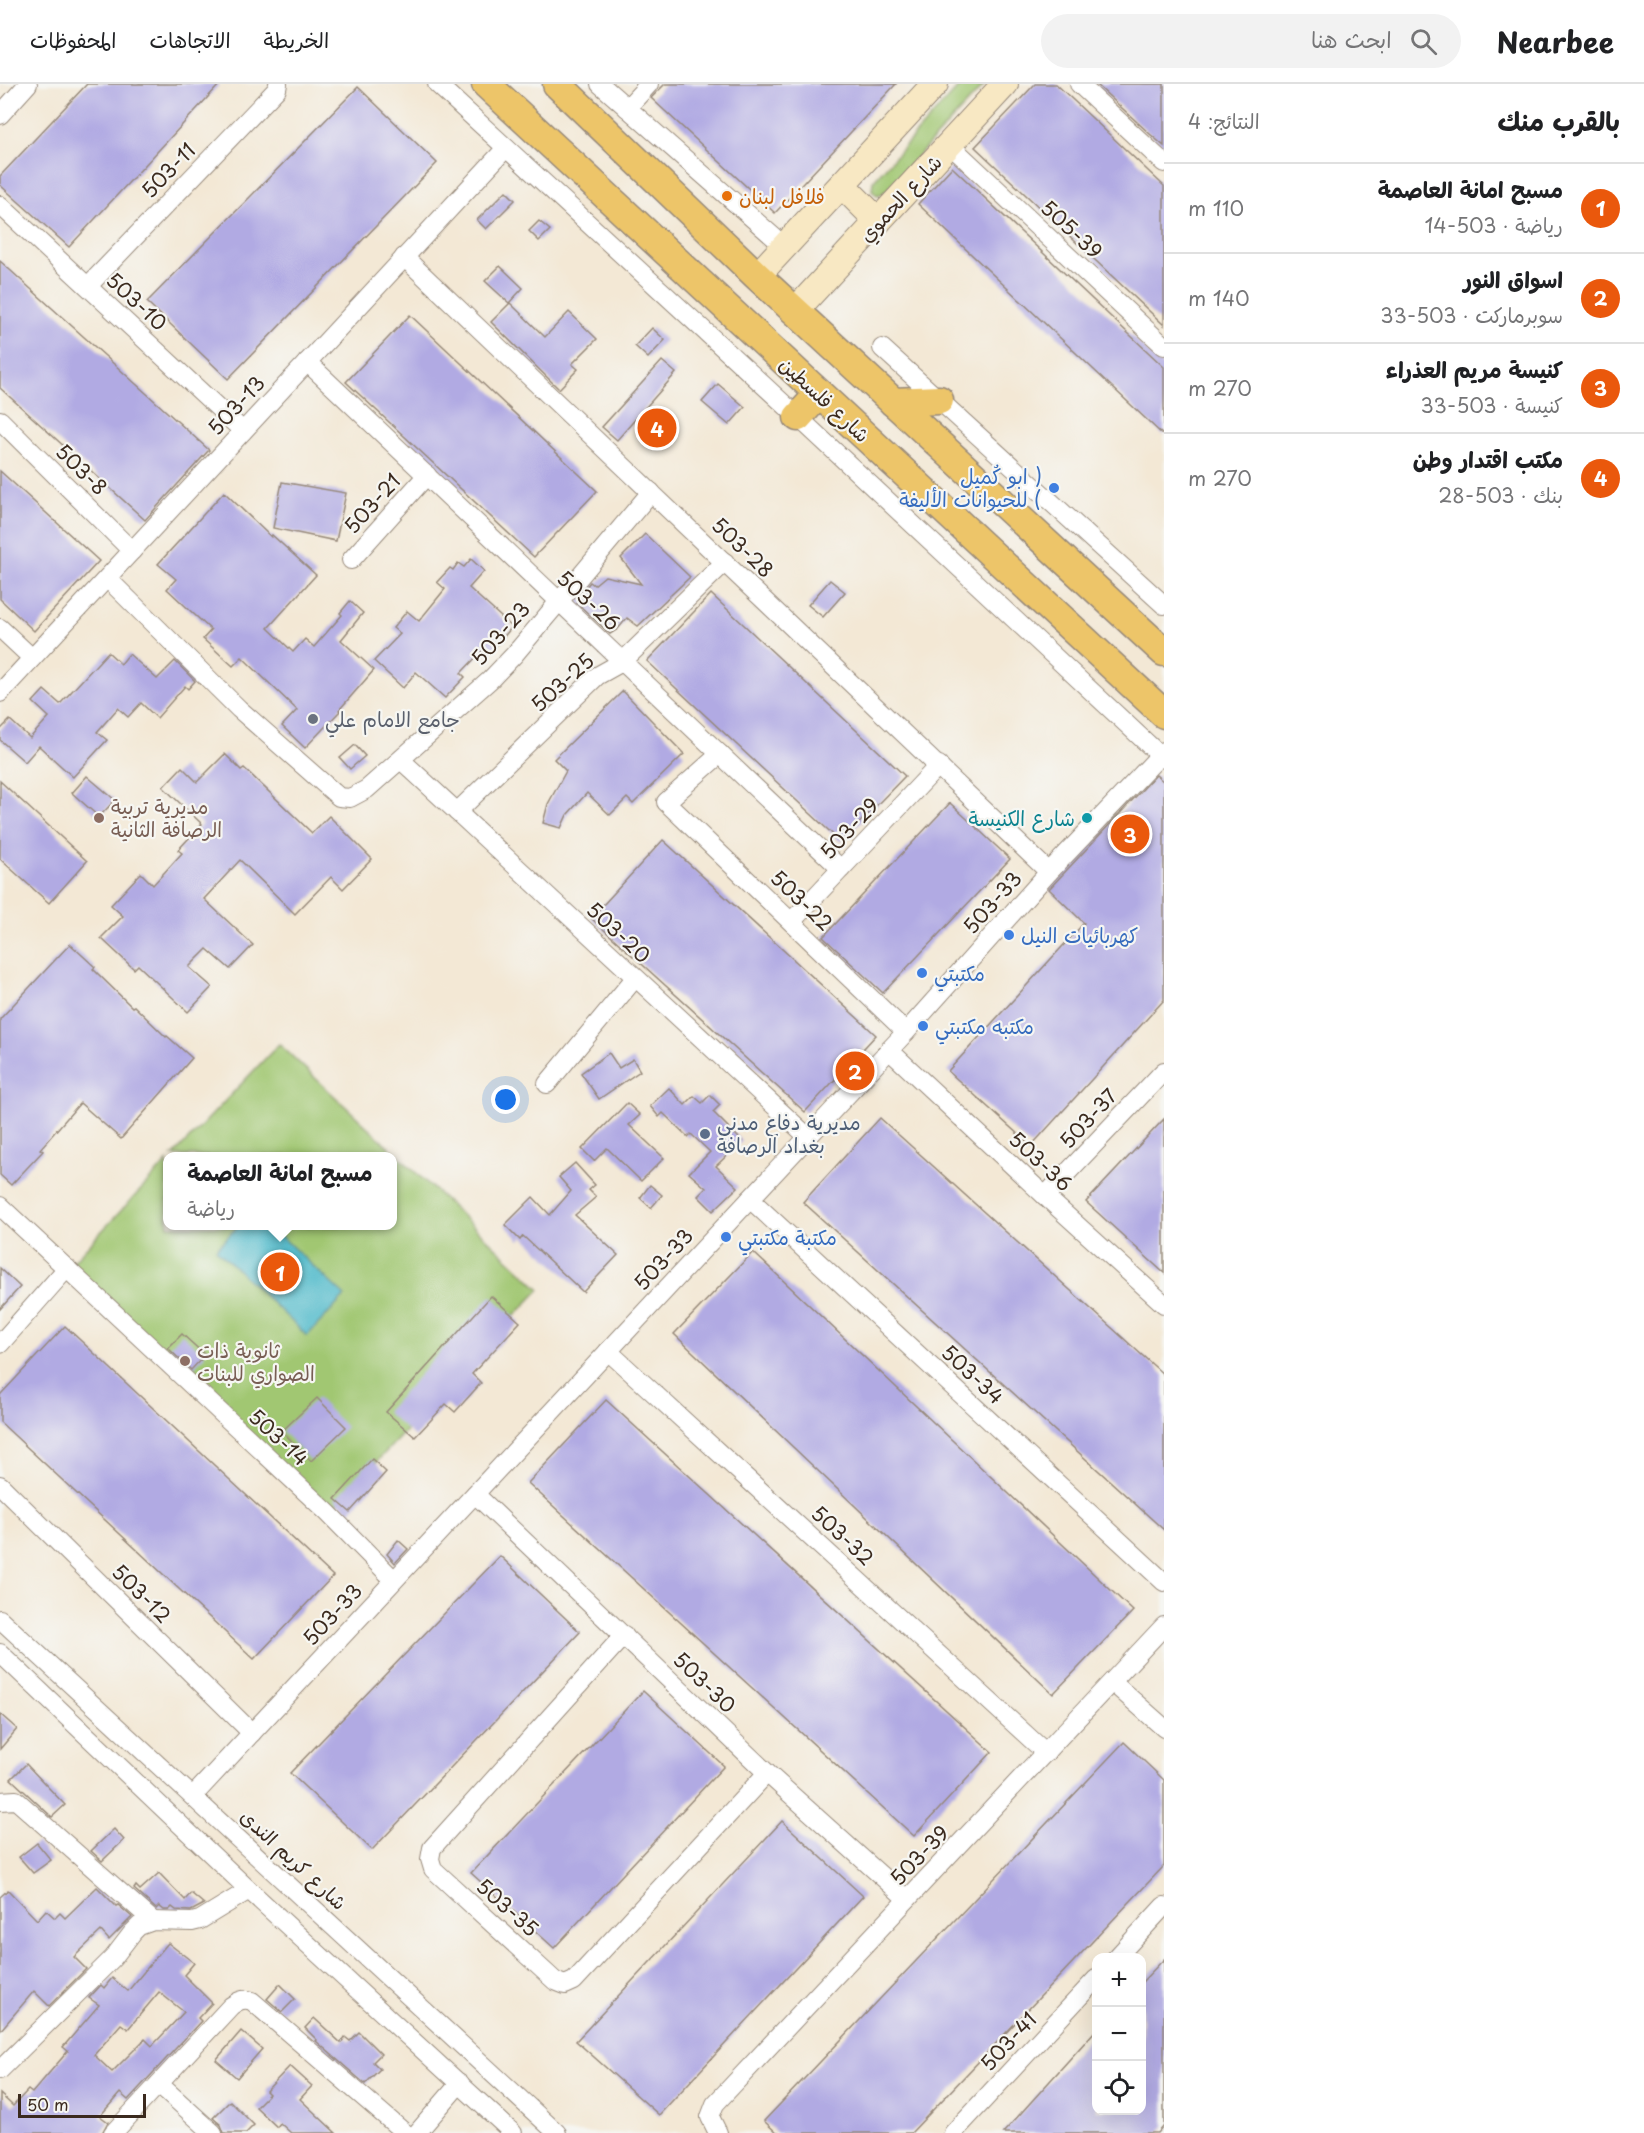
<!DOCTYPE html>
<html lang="ar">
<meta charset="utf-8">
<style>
:root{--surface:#fff;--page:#f2f2f2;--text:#202124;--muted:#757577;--line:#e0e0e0;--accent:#ea580c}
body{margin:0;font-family:"Playpen Sans","Playpen Sans Arabic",sans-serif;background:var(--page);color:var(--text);direction:rtl}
.controls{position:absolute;right:18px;bottom:18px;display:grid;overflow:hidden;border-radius:12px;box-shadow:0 6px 24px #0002}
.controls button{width:54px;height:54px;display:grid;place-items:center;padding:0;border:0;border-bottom:2px solid var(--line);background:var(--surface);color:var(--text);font:30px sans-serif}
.scale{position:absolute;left:18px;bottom:15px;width:128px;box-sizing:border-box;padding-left:6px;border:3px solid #3b2a1e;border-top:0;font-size:16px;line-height:21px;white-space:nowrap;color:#3b2a1e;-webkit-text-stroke:4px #f6f6f2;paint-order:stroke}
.you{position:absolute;left:506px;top:1016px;width:21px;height:21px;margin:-15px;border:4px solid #fff;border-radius:50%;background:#1a73e8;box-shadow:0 0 0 9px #1a73e833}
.badge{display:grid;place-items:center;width:39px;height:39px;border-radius:50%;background:var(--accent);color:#fff;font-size:20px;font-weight:700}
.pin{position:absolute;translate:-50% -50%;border:3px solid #fff;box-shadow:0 2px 6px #0006}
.popup{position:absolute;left:163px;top:1068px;width:234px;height:78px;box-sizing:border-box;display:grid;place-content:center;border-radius:12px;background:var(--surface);filter:drop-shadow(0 2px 4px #0005);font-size:20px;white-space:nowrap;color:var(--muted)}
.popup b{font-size:22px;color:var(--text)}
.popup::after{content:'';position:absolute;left:50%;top:100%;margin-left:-12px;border:12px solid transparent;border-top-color:var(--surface)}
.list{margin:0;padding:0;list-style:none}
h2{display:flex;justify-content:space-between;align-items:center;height:78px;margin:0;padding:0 24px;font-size:26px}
h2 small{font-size:20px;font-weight:400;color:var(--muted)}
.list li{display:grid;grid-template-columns:39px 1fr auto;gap:18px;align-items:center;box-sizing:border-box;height:90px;padding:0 24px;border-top:2px solid var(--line)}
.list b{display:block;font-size:22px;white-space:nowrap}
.list p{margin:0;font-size:20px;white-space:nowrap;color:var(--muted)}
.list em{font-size:20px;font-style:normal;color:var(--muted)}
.icon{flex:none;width:33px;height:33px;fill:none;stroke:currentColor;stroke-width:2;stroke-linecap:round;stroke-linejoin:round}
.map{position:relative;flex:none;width:1164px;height:2049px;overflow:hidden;direction:ltr}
header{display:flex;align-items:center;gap:36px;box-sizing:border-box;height:84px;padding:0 30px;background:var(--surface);border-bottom:2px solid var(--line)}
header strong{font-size:28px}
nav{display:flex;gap:33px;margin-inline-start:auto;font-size:21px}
.search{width:420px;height:54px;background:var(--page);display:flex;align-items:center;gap:15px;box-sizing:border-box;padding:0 21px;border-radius:33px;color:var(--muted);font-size:22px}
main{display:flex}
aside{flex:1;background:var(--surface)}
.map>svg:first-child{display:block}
</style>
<header>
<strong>Nearbee</strong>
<div class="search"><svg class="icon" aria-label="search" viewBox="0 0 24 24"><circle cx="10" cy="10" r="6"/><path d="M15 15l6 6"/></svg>ابحث هنا</div>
<nav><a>الخريطة</a><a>الاتجاهات</a><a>المحفوظات</a></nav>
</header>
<main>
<aside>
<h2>بالقرب منك<small>النتائج: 4</small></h2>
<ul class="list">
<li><span class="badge">1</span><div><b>مسبح امانة العاصمة</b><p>رياضة · 503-14</p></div><em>110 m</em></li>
<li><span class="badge">2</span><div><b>اسواق النور</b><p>سوبرماركت · 503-33</p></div><em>140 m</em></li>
<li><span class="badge">3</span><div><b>كنيسة مريم العذراء</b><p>كنيسة · 503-33</p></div><em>270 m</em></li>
<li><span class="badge">4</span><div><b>مكتب اقتدار وطن</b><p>بنك · 503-28</p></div><em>270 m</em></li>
</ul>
</aside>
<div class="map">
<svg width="1164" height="2049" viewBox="0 0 1164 2049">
<rect width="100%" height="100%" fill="#f6f6f2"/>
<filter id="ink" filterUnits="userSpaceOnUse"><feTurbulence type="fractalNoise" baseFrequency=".0167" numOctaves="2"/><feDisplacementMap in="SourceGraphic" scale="12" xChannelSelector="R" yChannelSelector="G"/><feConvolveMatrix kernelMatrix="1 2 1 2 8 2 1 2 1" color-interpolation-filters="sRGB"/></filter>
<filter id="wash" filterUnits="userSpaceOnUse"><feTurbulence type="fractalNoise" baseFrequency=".008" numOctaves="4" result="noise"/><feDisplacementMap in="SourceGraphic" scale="24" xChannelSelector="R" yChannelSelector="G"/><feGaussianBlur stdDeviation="1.35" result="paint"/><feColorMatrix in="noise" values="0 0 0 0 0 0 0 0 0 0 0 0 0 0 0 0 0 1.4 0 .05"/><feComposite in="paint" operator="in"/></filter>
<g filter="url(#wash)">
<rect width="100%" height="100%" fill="#f3e8d5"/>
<!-- green -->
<g fill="#a1c772" stroke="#6e7848" stroke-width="1.5">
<polygon points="961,0 985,0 883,110 877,111 872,106 873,97"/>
<polygon points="279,960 540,1205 328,1429 67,1184 167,1078 168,1142 392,1142 392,1072 173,1072"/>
</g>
<!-- water -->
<polygon fill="#4eb9ca" stroke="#447274" stroke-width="1.5" points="238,1142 270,1142 345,1212 307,1252 216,1165"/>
<g id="blocks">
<!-- building -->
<g fill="#b1aae3" fill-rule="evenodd">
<polygon points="87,0 220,0 69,163 0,101 0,92"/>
<polygon points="665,0 896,0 775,129 651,14"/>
<polygon points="1035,0 1056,0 1164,102 1164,241 975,63"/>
<polygon points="1096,0 1164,0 1164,62 1150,50"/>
<polygon points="358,3 437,79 228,295 147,218"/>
<polygon points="952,83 1164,283 1164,352 918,120"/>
<polygon points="506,107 515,116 486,145 477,136"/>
<polygon points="539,137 550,146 539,157 529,147"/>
<polygon points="0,177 209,366 145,436 0,304"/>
<polygon points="500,182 523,204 509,219 485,197"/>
<polygon points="510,219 545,253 569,228 597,255 572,280 578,285 559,305 491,238"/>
<polygon points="410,231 597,407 534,473 346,298"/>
<polygon points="652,244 665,256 648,274 635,262"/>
<polygon points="662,277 676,289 617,356 602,343"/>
<polygon points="718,300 745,323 729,341 702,318"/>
<polygon points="0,387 99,477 34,547 0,515"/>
<polygon points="282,398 346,409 336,457 273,444"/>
<polygon points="224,408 271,453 272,451 316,491 268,544 293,568 305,555 314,563 342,531 340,529 350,517 363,529 341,556 374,586 339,626 340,627 305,664 282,642 297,626 242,573 233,582 203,555 211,546 167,505 176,495 158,480"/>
<polygon points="645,450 690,493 638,542 627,534 618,545 610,550 577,519 577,514 590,498 594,501 605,492 641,500 621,474"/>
<polygon points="471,475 484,487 469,504 512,543 489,570 484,565 461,589 465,593 445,614 416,588 403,604 374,577 400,550 393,544 407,527 419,537 445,505 437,498 450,484 453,486 458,479 464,483"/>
<polygon points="830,496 845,508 823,533 808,521"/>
<polygon points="711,510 905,692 841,758 647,577"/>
<polygon points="108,568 121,580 129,570 157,595 175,577 195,597 188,605 185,602 157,634 141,619 128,633 118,624 97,648 107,656 73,693 39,662 25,678 0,656 0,646 10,636 30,654 49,633 33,618 44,606 60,620"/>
<polygon points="623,607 684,670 633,720 627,714 610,731 587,709 567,731 561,744 543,739 548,720 566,687 554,675"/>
<polygon points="355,661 365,672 350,685 340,674"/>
<polygon points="225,670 241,686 244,684 312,749 329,732 372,775 343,805 331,793 295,830 240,776 204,815 253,861 230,885 207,865 189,883 212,903 188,928 138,881 134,885 101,854 123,832 111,821 141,789 153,801 182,769 178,766 202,740 163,703 182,683 197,698"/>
<polygon points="1156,691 1164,698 1164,916 1031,1062 948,987 1084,839 1049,805"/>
<polygon points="87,692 115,716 99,733 72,709"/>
<polygon points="0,697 87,777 49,819 0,775"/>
<polygon points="950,719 1010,775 883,909 823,853"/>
<polygon points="663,756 876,951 805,1028 591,834"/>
<polygon points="70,860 95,883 93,885 132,923 134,922 166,953 167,952 192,974 121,1055 80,1019 40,1065 43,1067 11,1101 0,1091 0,935"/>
<polygon points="609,969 619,984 633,975 640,987 599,1015 581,989"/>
<polygon points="669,1004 685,1021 694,1012 702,1019 710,1011 720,1021 713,1028 742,1057 716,1082 738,1103 713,1127 698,1112 706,1104 689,1089 710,1068 691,1050 688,1053 663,1029 659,1033 650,1022"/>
<polygon points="627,1019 640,1031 629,1041 664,1074 641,1097 607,1064 594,1077 582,1065"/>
<polygon points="880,1034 1164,1291 1164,1446 803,1118"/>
<polygon points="1164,1035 1164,1189 1086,1118"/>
<polygon points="575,1079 595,1101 589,1106 596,1113 575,1131 618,1171 583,1208 523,1152 520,1156 505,1141 533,1113 550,1131 571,1107 559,1093"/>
<polygon points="650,1101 662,1111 651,1124 640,1114"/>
<polygon points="753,1168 1133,1527 1053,1610 674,1250"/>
<polygon points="0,1184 20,1203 0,1225"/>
<polygon points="491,1212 520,1238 472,1290 481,1299 455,1328 446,1320 415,1353 386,1328"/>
<polygon points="65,1242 333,1492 254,1575 0,1338 0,1311"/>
<polygon points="182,1250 205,1271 191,1286 168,1264"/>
<polygon points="317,1314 346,1343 311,1377 282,1347"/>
<polygon points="606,1316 992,1668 914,1752 528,1399"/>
<polygon points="372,1375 386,1388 350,1428 335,1415"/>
<polygon points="398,1456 408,1465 395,1479 387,1470"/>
<polygon points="500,1472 580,1548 372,1766 290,1689"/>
<polygon points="643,1607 724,1682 554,1864 471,1789"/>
<polygon points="0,1630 17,1645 0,1665"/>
<polygon points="1124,1658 1164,1696 1164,1782 911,2049 777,2049 764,2037"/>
<polygon points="26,1680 65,1721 52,1733 11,1695"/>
<polygon points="782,1737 863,1812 659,2031 576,1957"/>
<polygon points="114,1745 124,1756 102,1777 91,1767"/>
<polygon points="37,1759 51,1776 33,1789 19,1773"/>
<polygon points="159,1789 185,1816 191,1809 204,1820 191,1827 176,1826 172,1823 169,1826 164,1826 159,1822 156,1825 134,1805 136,1802 140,1806"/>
<polygon points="97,1803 116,1822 118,1821 132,1833 109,1856 101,1847 74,1873 86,1885 49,1922 34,1907 0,1947 0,1813 8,1806 37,1836 46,1826 55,1834 60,1829 65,1834"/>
<path d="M168,1859L194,1879L184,1891L212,1919L198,1934L201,1937L128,2016L120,2009L100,2032L108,2038L102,2049H0V2010L13,2022L28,2006L32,2009L68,1967L63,1963L99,1921L89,1914L101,1901L104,1904L112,1894L128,1907ZM159,1908L184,1928L152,1962L145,1955L112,1988L94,1971L121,1940L128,1945Z"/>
<polygon points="1164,1875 1164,2042 1158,2049 1003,2049 1096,1946 1096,2026 1142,2026 1142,1898"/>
<polygon points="280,1900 295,1915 282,1928 267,1915"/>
<polygon points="314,1934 341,1959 345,1953 350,1957 359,1948 381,1970 373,1978 380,1985 365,2000 316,1957 317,1956 305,1944"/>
<polygon points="241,1947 262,1965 237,1994 216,1976"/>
<polygon points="290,1982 312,2002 300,2015 336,2049 291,2049 280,2039 277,2043 256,2023 269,2010 266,2007"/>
<polygon points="230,2017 254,2041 246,2049 224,2049 221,2041 213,2034"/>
</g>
</g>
</g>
<g filter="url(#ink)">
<use href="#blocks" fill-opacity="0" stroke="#97897a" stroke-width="1.5"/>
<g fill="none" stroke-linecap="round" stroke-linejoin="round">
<!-- street casing -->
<g stroke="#97897a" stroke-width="20">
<g id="street">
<polyline points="437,0 798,333 1164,675"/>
<polyline points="600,0 784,162"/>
<polyline points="1079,0 1164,79"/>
<polyline points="627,24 649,0"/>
<polyline points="0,31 28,0"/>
<polyline points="949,60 1164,262"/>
<polyline points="0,121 243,347"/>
<polyline points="404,173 1049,788"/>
<polyline points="88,202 277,5 278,0"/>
<polyline points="882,264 1164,521"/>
<polyline points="307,278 841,785"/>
<polyline points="0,336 132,467"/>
<polyline points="351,476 427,391"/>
<polyline points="107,494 239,625 339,713 350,714 367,705 490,596 514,571 651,408"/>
<polyline points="0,544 32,574"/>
<polyline points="0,609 506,64"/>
<polyline points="720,670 666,718 906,948"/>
<polyline points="401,676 808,1053"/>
<polyline points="457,728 597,592 622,578 725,478"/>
<polyline points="792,837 939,681"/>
<polyline points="889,966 1045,1112 1164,1220"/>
<polyline points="547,1000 635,894"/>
<polyline points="1045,1112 1164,987"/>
<polyline points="750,1115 1164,1498"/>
<polyline points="0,1122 328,1429 394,1496"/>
<polyline points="0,1260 67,1184"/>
<polyline points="608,1267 1046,1669"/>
<polyline points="0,1401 252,1649"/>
<polyline points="475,1410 767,1689 907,1815"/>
<polyline points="0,1535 557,2049"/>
<polyline points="624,1551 432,1764 430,1775 433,1785 555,1897 565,1901 574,1897 767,1689"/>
<polyline points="0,1569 249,1806 513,2049"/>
<polyline points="1112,1598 1164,1644"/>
<polyline points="193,1712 906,948 1049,788 1164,667"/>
<polyline points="0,1717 16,1716 153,1837"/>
<polyline points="1116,1874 1164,1822"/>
<polyline points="0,1986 113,1874 133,1848 139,1842 153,1837 192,1838 200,1836 249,1806"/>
<polyline points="159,2000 213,2049"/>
<path d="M113,2049L231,1922C238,1917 243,1914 252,1917L405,2049"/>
<polyline points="417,2049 460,1999"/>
<polyline points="718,2049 710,2033 715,2020 1164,1542"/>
<polyline points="953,2049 1096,1895"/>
</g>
</g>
<!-- secondary casing -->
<g stroke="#97897a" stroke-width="28">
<g id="secondary">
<polyline points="842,101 878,137"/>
<polyline points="757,192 935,0"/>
<polyline points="795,227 1005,0"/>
</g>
</g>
<!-- primary casing -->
<g stroke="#97897a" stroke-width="31">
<g id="primary">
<polyline points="486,0 1164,630"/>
<polyline points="557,0 757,192 1164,568"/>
<polyline points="893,318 939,316"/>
<polyline points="798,333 819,310"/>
</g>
</g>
<!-- street -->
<use href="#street" stroke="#fff" stroke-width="18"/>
<!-- secondary -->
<use href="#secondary" stroke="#f8e8c3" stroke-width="26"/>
<!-- primary -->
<use href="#primary" stroke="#edc569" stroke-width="28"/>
</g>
</g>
<!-- markers -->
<circle fill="#e8710a" stroke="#f6f6f2" stroke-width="2" cx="727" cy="112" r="6"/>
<g fill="#3f7fe0" stroke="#f6f6f2" stroke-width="2">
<circle cx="1054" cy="404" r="6"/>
<circle cx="1009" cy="851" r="6"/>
<circle cx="922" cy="889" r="6"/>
<circle cx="923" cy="942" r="6"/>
<circle cx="726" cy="1153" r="6"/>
</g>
<circle fill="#6b7280" stroke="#f6f6f2" stroke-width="2" cx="313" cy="635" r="6"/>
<g fill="#8d6e63" stroke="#f6f6f2" stroke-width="2">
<circle cx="99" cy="734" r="6"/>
<circle cx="185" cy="1277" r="6"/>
</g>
<circle fill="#0f9aa8" stroke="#f6f6f2" stroke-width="2" cx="1087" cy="734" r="6"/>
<circle fill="#5c6f8a" stroke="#f6f6f2" stroke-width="2" cx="705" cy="1050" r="6"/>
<g text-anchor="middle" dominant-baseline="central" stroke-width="4.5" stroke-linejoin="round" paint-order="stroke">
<!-- street labels -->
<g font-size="20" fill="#3b2a1e" stroke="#f6f6f2">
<text transform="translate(168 86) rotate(-46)">503-11</text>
<text transform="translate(900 114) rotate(-47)">شارع الحموي</text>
<text transform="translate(1072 145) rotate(43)">505-39</text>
<text transform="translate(137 217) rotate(43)">503-10</text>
<text transform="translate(825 315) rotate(43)">شارع فلسطين</text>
<text transform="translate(236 321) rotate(-47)">503-13</text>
<text transform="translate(82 385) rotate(45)">503-8</text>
<text transform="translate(372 419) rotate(-48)">503-21</text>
<text transform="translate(743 463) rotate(44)">503-28</text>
<text transform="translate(589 516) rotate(43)">503-26</text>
<text transform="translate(500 549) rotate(-49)">503-23</text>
<text transform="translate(562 598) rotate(-42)">503-25</text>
<text transform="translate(849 744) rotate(-47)">503-29</text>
<text transform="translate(802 816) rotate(44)">503-22</text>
<text transform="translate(992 818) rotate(-48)">503-33</text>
<text transform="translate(619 848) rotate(43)">503-20</text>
<text transform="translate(1088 1034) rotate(-47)">503-37</text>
<text transform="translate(1041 1077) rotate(43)">503-36</text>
<text transform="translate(663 1175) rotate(-47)">503-33</text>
<text transform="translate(973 1290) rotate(43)">503-34</text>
<text transform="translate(279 1353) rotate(43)">503-14</text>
<text transform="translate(843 1451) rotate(43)">503-32</text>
<text transform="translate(142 1509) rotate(45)">503-12</text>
<text transform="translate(332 1530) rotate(-47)">503-33</text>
<text transform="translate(705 1598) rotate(44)">503-30</text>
<text transform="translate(919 1771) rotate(-46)">503-39</text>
<text transform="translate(294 1775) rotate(43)">شارع كريم الندى</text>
<text transform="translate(508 1823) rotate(42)">503-35</text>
<text transform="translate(1008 1957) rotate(-47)">503-41</text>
</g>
<!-- food labels -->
<g font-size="20" fill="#c56008" stroke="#f6f6f2" text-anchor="start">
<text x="739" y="112">فلافل لبنان</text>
</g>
<!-- shop labels -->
<g font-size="20" fill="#366cbe" stroke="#f6f6f2" text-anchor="start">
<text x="1042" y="392" text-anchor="end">ابو كُميل )<tspan x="1042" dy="23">للحيوانات الأليفة (</tspan></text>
<text x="1021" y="851">كهربائيات النيل</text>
<text x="934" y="889">مكتبتي</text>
<text x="935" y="942">مكتبه مكتبتي</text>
<text x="738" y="1153">مكتبة مكتبتي</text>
</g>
<!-- worship labels -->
<g font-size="20" fill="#5b616d" stroke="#f6f6f2" text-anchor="start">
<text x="325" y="635">جامع الامام علي</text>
</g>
<!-- education labels -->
<g font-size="20" fill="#785e54" stroke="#f6f6f2" text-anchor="start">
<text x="111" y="722">مديرية تربية<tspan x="111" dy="23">الرصافة الثانية</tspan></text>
<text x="197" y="1266">ثانوية ذات<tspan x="197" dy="23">الصواري للبنات</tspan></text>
</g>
<!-- culture labels -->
<g font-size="20" fill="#0d838f" stroke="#f6f6f2" text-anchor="end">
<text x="1075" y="734">شارع الكنيسة</text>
</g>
<!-- service labels -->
<g font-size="20" fill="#4e5e75" stroke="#f6f6f2" text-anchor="start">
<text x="717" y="1038">مديرية دفاع مدني<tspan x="717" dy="23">بغداد الرصافة</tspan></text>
</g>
</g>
</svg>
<div class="controls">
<button>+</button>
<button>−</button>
<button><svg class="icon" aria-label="locate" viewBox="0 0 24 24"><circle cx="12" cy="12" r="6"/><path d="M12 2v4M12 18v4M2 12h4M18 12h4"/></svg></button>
</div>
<div class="scale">50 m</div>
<div class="you"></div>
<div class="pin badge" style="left:280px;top:1188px">1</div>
<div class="popup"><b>مسبح امانة العاصمة</b>رياضة</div>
<div class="pin badge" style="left:855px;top:987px">2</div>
<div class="pin badge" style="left:1130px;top:750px">3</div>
<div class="pin badge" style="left:657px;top:344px">4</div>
</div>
</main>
